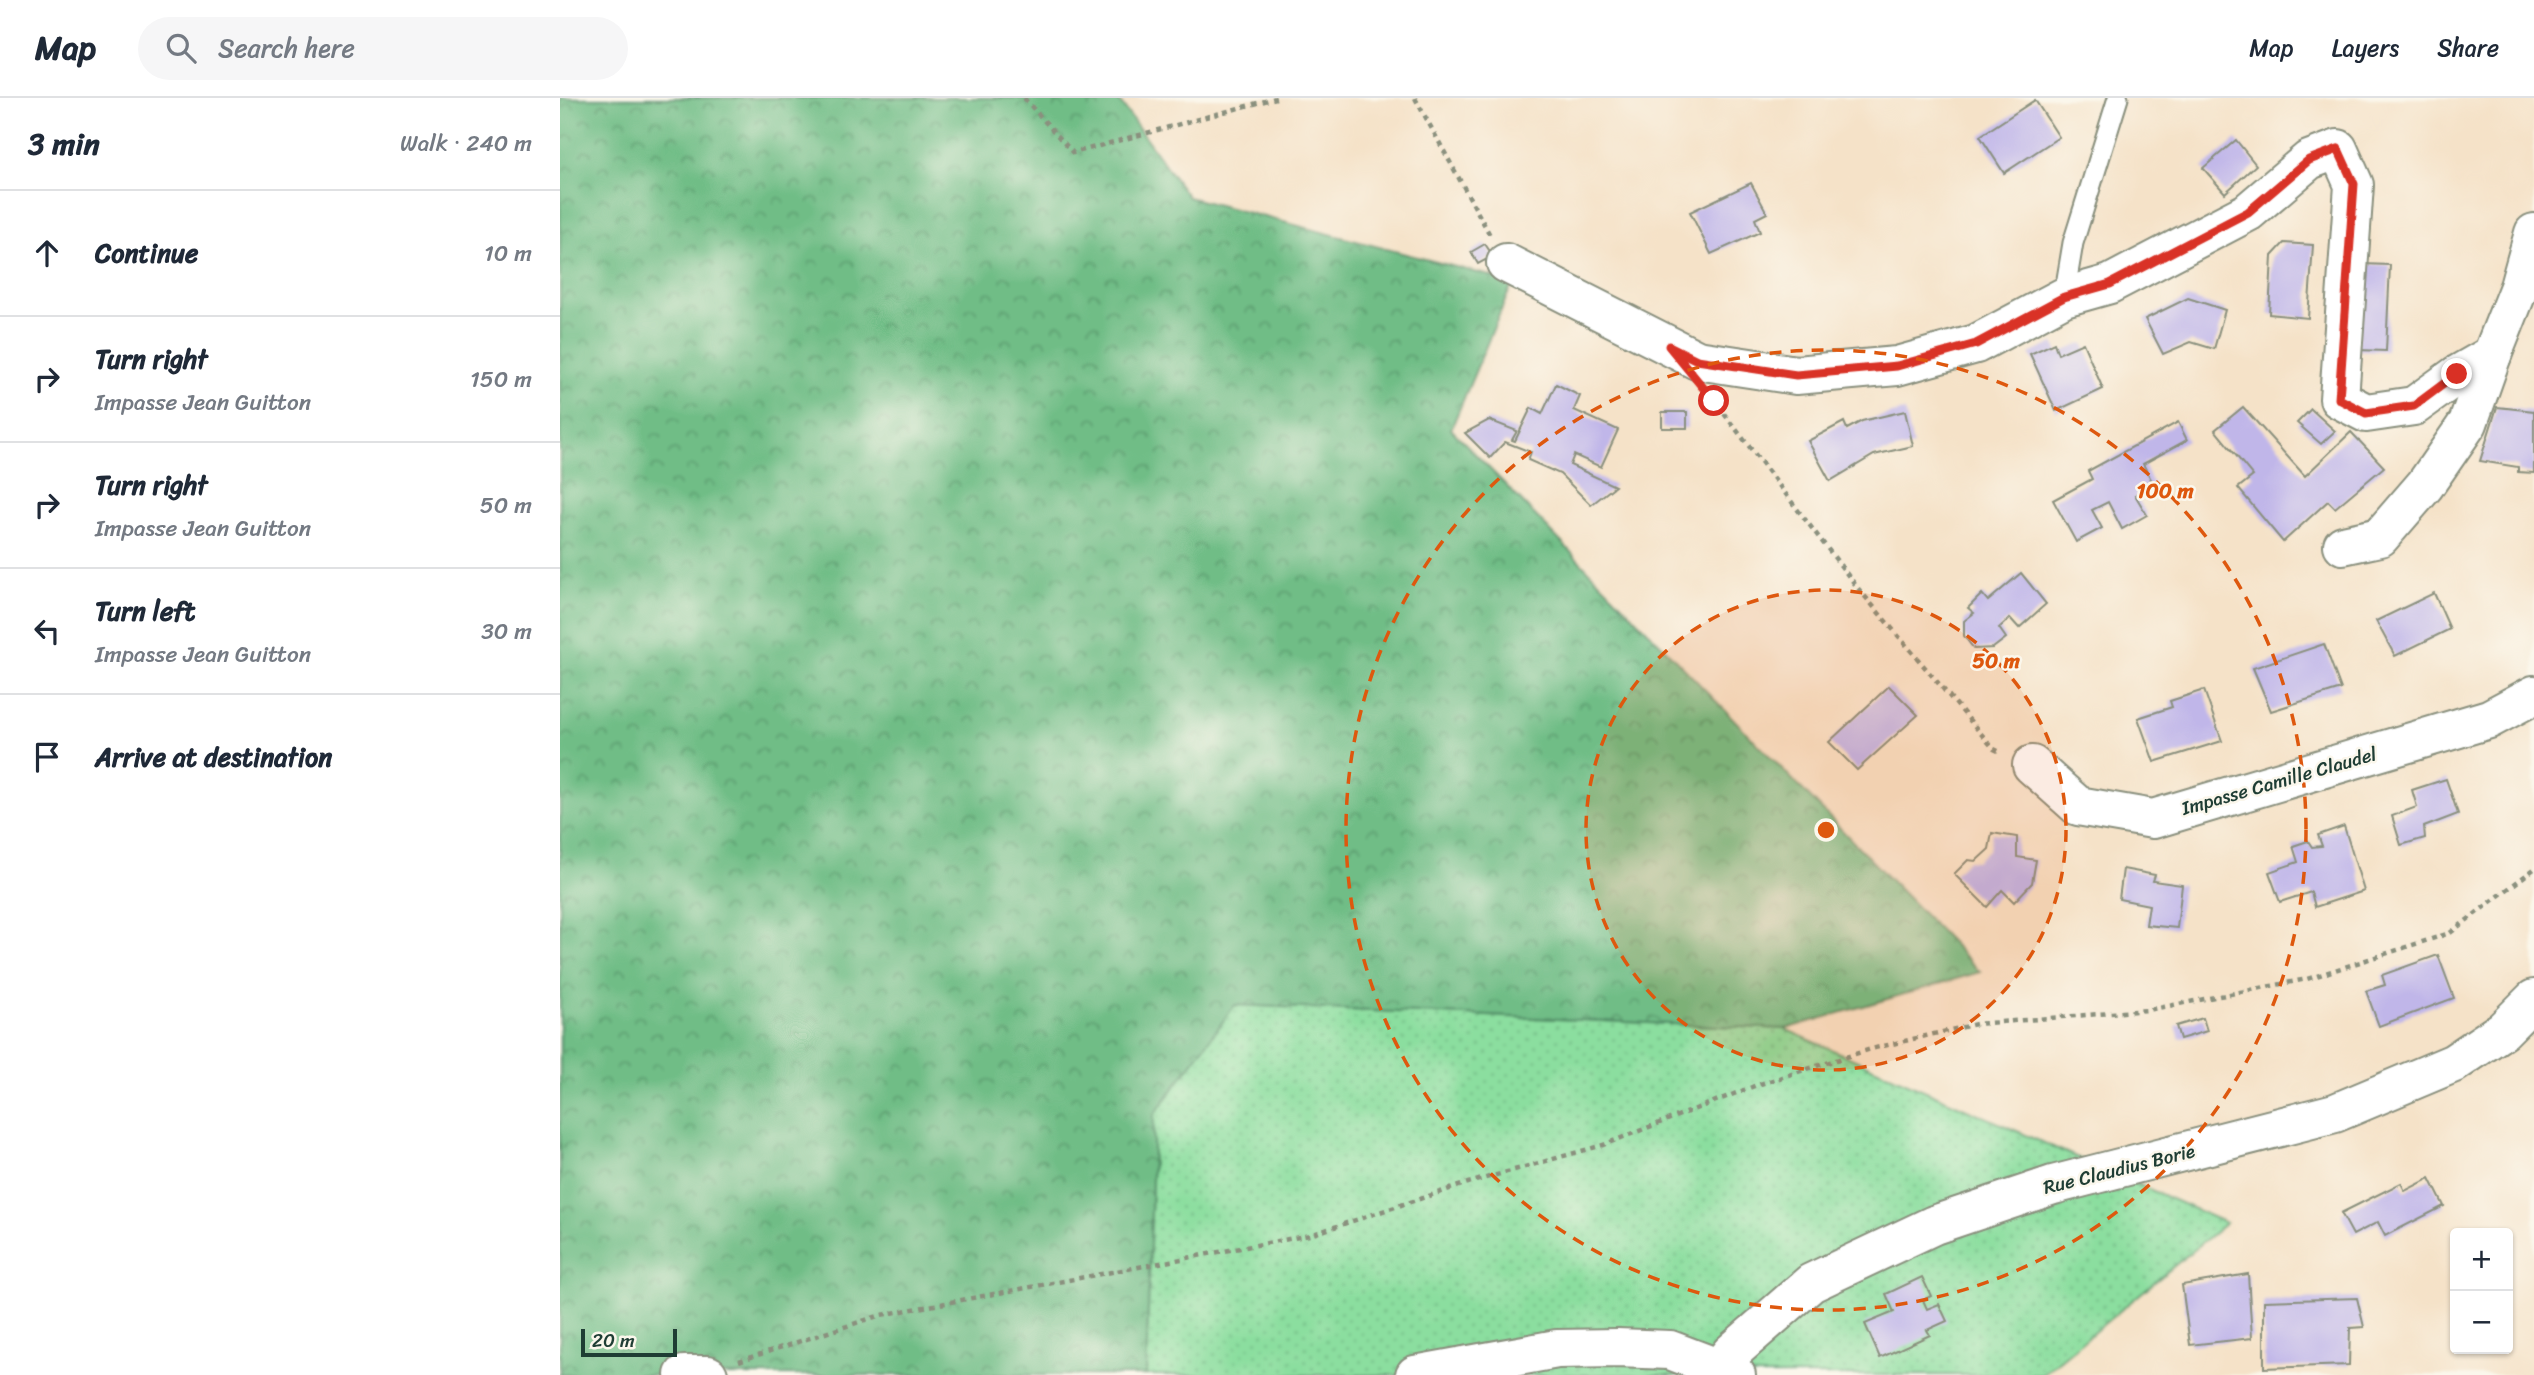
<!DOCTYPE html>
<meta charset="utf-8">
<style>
:root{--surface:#fff;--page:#f6f6f7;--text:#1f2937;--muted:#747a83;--line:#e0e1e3}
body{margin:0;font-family:Sriracha,sans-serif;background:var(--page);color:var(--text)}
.controls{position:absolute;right:21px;bottom:21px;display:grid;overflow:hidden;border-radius:7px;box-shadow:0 2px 5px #0004}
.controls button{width:63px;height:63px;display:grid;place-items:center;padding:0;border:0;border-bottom:2px solid var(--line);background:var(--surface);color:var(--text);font:35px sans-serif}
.scale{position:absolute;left:21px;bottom:18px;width:96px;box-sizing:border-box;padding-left:7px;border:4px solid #1f3d34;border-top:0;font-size:19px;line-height:24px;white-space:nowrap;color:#1f3d34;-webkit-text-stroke:5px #fbf7ec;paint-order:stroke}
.stop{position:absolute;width:21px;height:21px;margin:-16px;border:5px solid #d93025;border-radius:50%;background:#fff}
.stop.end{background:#d93025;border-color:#fff;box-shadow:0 2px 7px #0008}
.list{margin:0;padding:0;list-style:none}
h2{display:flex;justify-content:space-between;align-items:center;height:91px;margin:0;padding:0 28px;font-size:30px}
h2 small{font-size:23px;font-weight:400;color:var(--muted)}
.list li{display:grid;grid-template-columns:46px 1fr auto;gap:21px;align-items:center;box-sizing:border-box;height:126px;padding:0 28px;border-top:2px solid var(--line)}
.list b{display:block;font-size:26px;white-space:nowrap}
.list p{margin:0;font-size:23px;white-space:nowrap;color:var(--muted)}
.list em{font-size:23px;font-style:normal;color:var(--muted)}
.icon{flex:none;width:38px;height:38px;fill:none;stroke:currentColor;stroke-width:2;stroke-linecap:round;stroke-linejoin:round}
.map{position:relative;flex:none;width:1974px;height:1277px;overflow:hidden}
header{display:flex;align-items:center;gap:42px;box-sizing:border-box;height:98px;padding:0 35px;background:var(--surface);border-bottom:2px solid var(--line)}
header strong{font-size:33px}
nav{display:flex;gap:38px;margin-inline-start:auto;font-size:24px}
.search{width:490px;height:63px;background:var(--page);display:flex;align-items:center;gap:18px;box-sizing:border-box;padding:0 24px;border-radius:38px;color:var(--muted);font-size:26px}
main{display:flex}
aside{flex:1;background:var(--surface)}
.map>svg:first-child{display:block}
</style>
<header>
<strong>Map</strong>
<div class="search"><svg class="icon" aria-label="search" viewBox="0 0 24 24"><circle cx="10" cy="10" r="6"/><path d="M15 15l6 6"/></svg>Search here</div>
<nav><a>Map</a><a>Layers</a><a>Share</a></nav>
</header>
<main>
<aside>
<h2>3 min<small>Walk · 240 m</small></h2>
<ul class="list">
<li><svg class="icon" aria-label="ahead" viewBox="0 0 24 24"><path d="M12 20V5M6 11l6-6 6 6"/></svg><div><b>Continue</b></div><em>10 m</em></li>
<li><svg class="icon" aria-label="right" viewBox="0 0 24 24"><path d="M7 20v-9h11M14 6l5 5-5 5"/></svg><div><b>Turn right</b><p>Impasse Jean Guitton</p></div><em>150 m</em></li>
<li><svg class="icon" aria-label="right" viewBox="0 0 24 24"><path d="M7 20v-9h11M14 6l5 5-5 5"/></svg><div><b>Turn right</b><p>Impasse Jean Guitton</p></div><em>50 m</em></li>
<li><svg class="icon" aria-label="left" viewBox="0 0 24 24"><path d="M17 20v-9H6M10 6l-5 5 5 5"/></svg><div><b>Turn left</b><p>Impasse Jean Guitton</p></div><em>30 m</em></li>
<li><svg class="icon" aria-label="arrive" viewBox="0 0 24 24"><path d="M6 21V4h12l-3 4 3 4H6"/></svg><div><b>Arrive at destination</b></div></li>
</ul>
</aside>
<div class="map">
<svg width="1974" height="1277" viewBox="0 0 1974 1277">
<defs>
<pattern id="grass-dots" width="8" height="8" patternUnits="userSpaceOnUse" patternTransform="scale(1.75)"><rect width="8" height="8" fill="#8bde9f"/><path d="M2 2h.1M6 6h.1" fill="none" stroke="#78bf8a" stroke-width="1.8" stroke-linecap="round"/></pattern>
<pattern id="forest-crowns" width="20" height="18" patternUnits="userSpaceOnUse" patternTransform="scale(1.75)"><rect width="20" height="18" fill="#70bd86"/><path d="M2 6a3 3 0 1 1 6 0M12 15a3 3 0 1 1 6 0" fill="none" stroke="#5b9b6e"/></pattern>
</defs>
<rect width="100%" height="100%" fill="#fbf7ec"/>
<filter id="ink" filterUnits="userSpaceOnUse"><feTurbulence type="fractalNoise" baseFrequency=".0143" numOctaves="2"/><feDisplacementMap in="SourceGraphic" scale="14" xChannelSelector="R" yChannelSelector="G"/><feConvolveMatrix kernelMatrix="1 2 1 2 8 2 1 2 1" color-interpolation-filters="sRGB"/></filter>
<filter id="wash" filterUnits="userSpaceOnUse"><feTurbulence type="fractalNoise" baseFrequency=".00686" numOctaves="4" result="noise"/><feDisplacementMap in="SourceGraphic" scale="28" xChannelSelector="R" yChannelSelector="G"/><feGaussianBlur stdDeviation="1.57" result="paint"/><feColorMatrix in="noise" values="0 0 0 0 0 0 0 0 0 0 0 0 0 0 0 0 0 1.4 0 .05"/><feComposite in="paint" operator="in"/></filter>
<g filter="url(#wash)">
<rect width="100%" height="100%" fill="#f5e2c8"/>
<!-- grass -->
<polygon fill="url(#grass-dots)" stroke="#558e6a" stroke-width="2" points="674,907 1225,931 1666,1125 1482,1277 586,1277 594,1017"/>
<!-- forest -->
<polygon fill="url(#forest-crowns)" stroke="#487d5d" stroke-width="2" points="0,0 557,0 628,99 953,184 891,331 1420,874 1225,931 675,907 594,1017 586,1277 0,1277"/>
<g id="blocks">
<!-- building -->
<g fill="#c0b6e9">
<polygon points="1475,2 1499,39 1444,75 1420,38"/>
<polygon points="1676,42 1696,67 1665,95 1643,70"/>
<polygon points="1191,85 1207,115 1195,121 1200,134 1151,156 1130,114"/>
<polygon points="1724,145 1753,147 1748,220 1709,216 1712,158"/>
<polygon points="925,146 933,158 918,166 911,154"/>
<polygon points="1802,166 1830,167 1826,253 1798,252"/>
<polygon points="1628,200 1665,212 1654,251 1631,244 1603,256 1585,221"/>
<polygon points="1494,245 1498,256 1523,245 1543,291 1496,313 1470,256"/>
<polygon points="996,286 1020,298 1014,312 1058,332 1041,369 1014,357 1010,367 1055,388 1031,407 1000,376 968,362 971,354 945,344 930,360 905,335 929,322 957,333 952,342 955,343 971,310 982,316"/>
<polygon points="1683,309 1745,378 1791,334 1824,369 1775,410 1768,403 1723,444 1678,390 1693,378 1655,332"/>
<polygon points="1937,309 1974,313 1974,375 1958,374 1958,369 1920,363"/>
<polygon points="1751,311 1775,333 1761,346 1737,325"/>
<polygon points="1345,313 1353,348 1314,357 1270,383 1248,343 1284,324 1287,331 1302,323"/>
<rect x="1102" y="314" width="25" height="16"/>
<polygon points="1618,324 1627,342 1583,366 1594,387 1575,397 1587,417 1562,431 1548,404 1532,412 1542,430 1516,444 1493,402 1532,381 1528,373"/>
<polygon points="1461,475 1486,506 1459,530 1450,520 1439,530 1446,540 1433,550 1414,551 1404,538 1404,523 1414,515 1408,510 1422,496 1428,503"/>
<polygon points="1874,495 1890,531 1835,558 1816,523"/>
<polygon points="1764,546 1781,591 1711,613 1693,570"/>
<polygon points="1329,588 1358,617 1297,672 1269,644"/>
<polygon points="1644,592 1662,643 1594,664 1578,620 1612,609 1610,603"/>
<polygon points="1886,681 1898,716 1864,729 1865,740 1841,747 1832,718 1857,709 1852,692"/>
<polygon points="1784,728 1804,793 1755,809 1751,794 1720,804 1709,774 1738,764 1733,748 1748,743 1752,749 1762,748 1758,737"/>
<polygon points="1432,735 1457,739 1457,759 1476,762 1472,785 1454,804 1442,792 1427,809 1394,776 1408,762 1416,763 1429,751"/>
<polygon points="1563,771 1595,777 1593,783 1622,787 1617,830 1586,827 1589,807 1559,801"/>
<polygon points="1878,857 1894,900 1819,928 1806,893 1825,887 1822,877"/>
<polygon points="1643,920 1647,933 1620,941 1616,928"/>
<polygon points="1870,1080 1884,1108 1825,1138 1818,1124 1793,1137 1781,1115 1841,1085 1845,1093"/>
<polygon points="1688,1176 1692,1240 1630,1247 1622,1187"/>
<polygon points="1362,1179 1371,1198 1363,1202 1367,1211 1379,1206 1387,1223 1367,1232 1370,1237 1320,1260 1305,1226 1334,1214 1326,1196"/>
<polygon points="1797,1200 1804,1229 1790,1230 1789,1267 1704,1270 1704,1203"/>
</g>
</g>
</g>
<g filter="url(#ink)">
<use href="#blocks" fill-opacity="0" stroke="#8a907e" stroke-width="2"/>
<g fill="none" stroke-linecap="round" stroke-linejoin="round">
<!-- service casing -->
<g stroke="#8a907e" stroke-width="23">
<polyline id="service" points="1504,199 1513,145 1558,0"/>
</g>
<!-- minor casing -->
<g stroke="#8a907e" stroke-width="42">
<g id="minor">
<polyline points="946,165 1137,262 1236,277 1337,268 1416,246 1504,199 1550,186 1688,114 1749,62 1778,51 1794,87 1779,301 1806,315 1854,308 1897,277 1932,257 1959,189 1974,135"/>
<polyline points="1783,447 1820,439 1865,387 1908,325 1932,257"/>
<polyline points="1472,667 1518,708 1593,721 1929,621 1974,597"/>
</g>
</g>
<!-- tertiary casing -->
<g stroke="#8a907e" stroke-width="42">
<g id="tertiary">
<polyline points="1159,1270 1171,1255 1251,1185 1374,1127 1493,1087 1775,1015 1894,965 1943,932 1974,901"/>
<polyline points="124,1277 148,1277"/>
<polyline points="855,1277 997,1251 1057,1250 1110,1252 1176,1277"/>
</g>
</g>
<!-- path -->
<g stroke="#8a907e" stroke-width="4.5" stroke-dasharray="5 5" stroke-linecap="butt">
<polyline points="464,0 513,55 716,0"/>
<polyline points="855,0 930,137"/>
<polyline points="1152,300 1297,489 1434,651 1440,654"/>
<polyline points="179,1263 321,1217 750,1137 908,1085 1043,1047 1197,987 1311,951 1416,926 1588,912 1747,881 1890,835 1974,771"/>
</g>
<!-- service -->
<use href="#service" stroke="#fff" stroke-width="19"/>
<!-- minor -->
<use href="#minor" stroke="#fff" stroke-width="38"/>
<!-- tertiary -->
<use href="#tertiary" stroke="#fff" stroke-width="38"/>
</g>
</g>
<g fill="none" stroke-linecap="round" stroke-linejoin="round" filter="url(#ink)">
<!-- route -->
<polyline stroke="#d93025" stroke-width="9" points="1154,303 1109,248 1137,262 1236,277 1337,268 1416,246 1504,199 1550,186 1688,114 1749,62 1778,51 1794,86 1779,301 1806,315 1854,308 1897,276"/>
</g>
<!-- distance rings -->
<circle cx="1266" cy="732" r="240" fill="#de580e" fill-opacity=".12"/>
<g fill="none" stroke="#de580e" stroke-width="3.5" stroke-dasharray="12 9">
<circle cx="1266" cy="732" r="240"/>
<circle cx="1266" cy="732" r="480"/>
</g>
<g text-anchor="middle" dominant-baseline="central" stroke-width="5" stroke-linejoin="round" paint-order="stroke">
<!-- street labels -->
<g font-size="19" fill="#1f3d34" stroke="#fbf7ec">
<text transform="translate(1719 683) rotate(-16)">Impasse Camille Claudel</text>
<text transform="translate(1559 1071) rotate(-14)">Rue Claudius Borie</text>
</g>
</g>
<circle cx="1266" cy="732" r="10" fill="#de580e" stroke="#fbf7ec" stroke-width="3.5"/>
<g font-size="21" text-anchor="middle" font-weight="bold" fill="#de580e" stroke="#fbf7ec" stroke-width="5" stroke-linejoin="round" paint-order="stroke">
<text x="1605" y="400">100 m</text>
<text x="1436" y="570">50 m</text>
</g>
</svg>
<div class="controls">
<button>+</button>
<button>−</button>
</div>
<div class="scale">20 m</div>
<div class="stop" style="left:1154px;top:303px"></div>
<div class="stop end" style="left:1897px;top:276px"></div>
</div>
</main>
